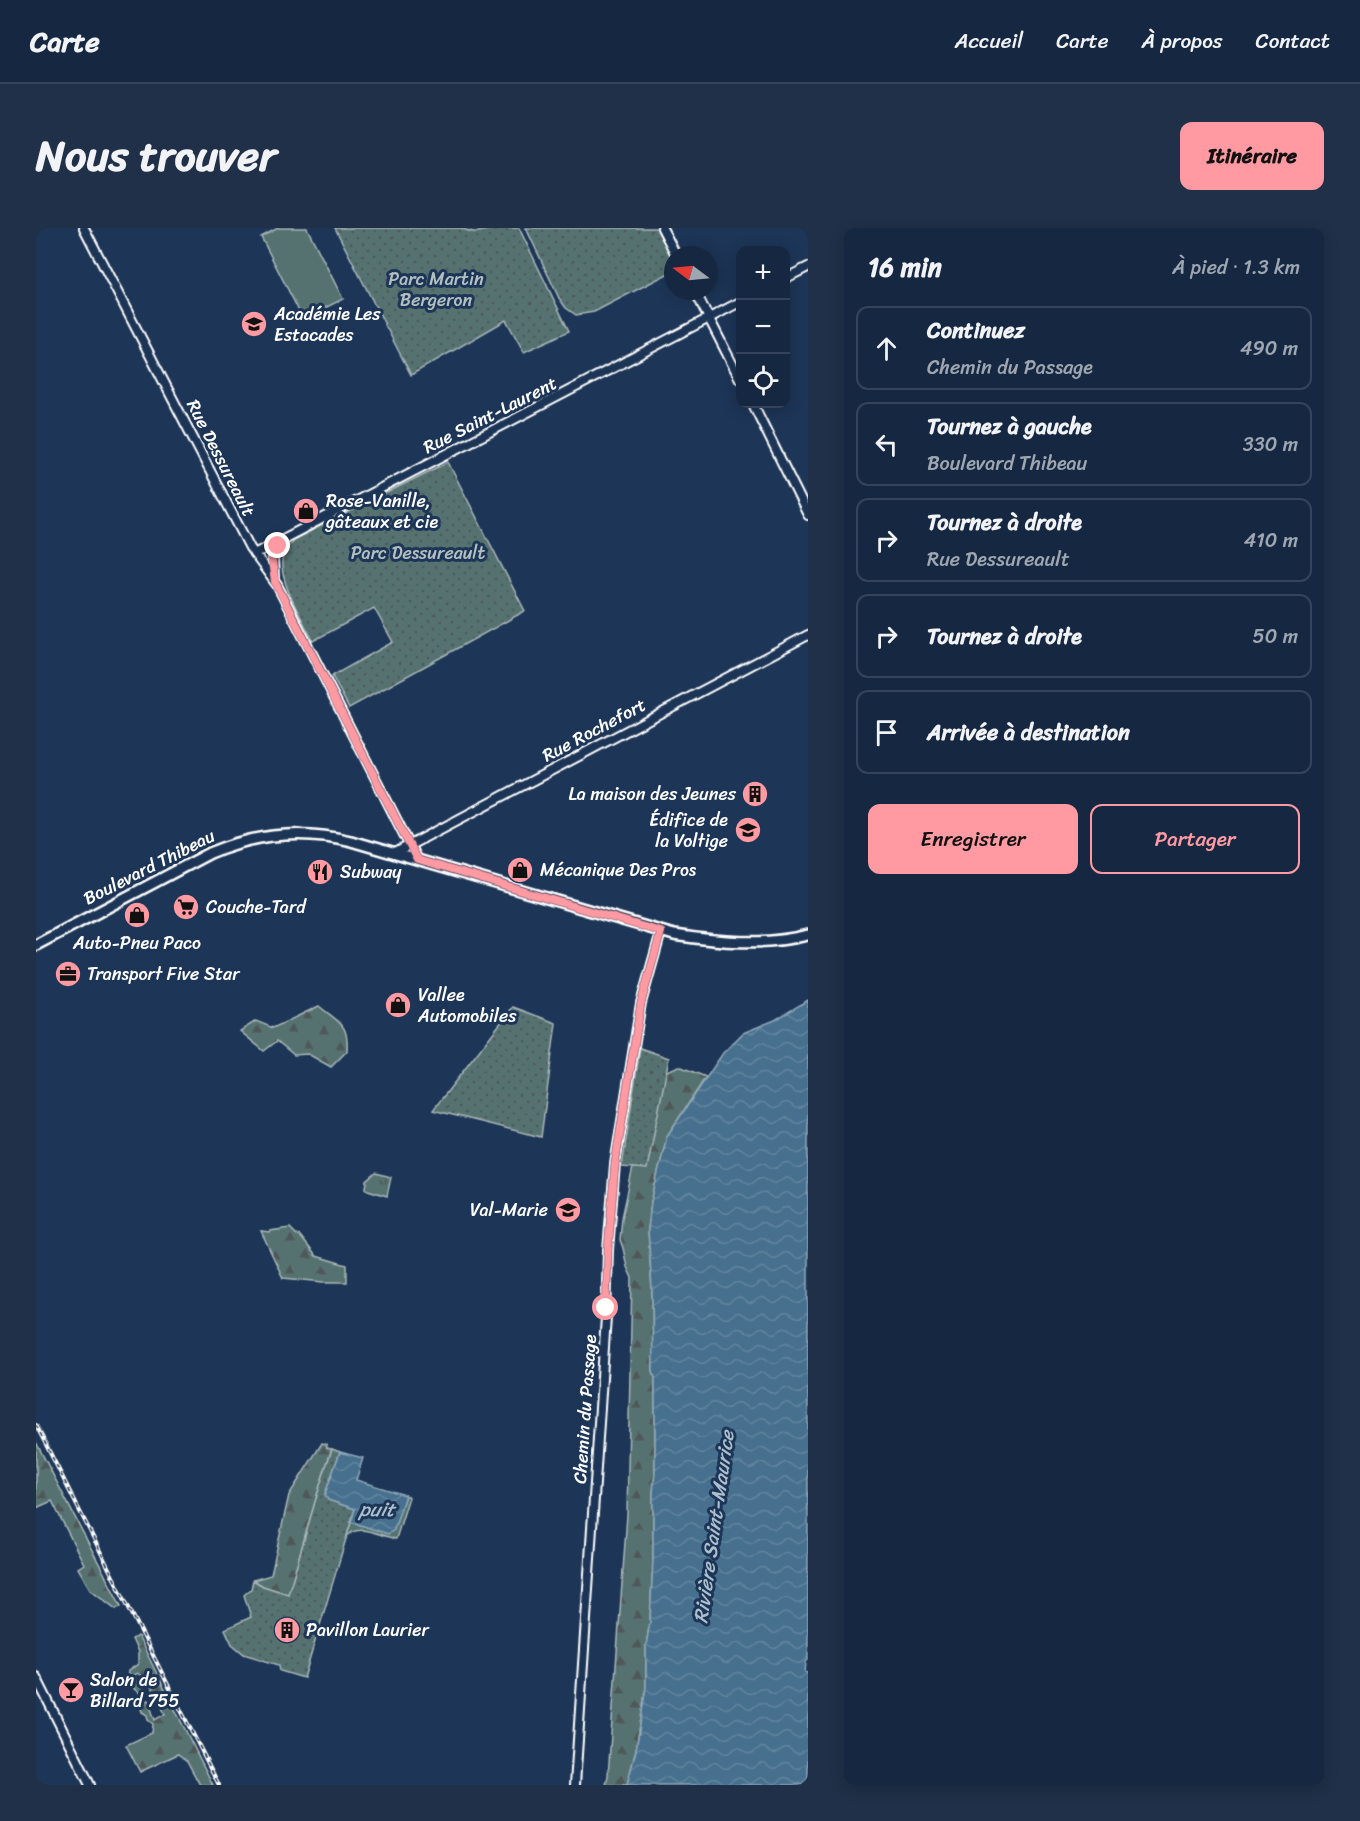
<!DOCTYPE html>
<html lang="fr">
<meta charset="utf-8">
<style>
:root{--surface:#162841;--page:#1f3048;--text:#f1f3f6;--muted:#9ea6b1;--line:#35445a;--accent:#ff9aa2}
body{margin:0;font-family:Sriracha,sans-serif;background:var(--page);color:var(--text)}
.controls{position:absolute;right:18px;top:18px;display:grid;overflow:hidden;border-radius:12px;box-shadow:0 3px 15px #0003}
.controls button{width:54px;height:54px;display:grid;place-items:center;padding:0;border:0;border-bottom:2px solid var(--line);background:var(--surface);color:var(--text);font:30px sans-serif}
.compass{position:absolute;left:628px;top:18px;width:54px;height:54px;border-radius:50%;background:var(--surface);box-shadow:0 3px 15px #0003;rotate:286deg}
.stop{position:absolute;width:18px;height:18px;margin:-14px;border:4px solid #ff9aa2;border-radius:50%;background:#fff}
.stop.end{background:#ff9aa2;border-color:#fff;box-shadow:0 2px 6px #0008}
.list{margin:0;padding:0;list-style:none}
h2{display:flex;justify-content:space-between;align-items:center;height:78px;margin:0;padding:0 24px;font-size:26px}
h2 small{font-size:20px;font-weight:400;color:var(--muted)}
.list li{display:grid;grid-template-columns:39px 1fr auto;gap:18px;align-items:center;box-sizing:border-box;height:84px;margin:0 12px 12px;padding:0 12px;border:2px solid var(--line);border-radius:12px}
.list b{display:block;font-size:22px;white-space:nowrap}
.list p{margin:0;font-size:20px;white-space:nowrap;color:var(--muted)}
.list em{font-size:20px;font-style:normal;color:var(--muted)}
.actions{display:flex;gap:12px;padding:18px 24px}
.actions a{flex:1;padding:14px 0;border:2px solid var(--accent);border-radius:12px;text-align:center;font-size:21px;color:var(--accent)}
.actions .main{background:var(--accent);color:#111}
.icon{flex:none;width:33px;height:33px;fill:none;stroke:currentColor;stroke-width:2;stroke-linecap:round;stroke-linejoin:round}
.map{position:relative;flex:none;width:772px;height:1557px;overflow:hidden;border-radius:12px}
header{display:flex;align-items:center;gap:36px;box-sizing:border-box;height:84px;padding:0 30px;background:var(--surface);border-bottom:2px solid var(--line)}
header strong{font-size:28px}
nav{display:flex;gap:33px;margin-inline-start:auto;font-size:21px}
.intro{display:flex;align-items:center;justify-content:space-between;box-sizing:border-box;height:144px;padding:0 36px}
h1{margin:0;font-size:42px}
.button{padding:15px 27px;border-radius:12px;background:var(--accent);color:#111;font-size:21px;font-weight:700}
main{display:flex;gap:36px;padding:0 36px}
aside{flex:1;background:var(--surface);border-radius:12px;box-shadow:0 3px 15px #0003}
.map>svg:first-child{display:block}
</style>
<header>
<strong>Carte</strong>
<nav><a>Accueil</a><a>Carte</a><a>À propos</a><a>Contact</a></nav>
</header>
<div class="intro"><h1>Nous trouver</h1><a class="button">Itinéraire</a></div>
<main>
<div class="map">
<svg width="772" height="1557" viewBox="0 0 772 1557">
<defs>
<pattern id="grass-tufts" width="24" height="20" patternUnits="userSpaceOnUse" patternTransform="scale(1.5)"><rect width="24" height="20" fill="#547271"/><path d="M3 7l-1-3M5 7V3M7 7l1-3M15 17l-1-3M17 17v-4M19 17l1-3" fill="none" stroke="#4f5959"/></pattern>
<pattern id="forest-firs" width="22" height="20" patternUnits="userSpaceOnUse" patternTransform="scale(1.5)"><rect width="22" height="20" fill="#547271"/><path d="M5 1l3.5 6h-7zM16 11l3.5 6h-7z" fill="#4f5959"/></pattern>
<pattern id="park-dots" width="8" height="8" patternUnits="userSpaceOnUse" patternTransform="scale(1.5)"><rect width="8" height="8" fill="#547271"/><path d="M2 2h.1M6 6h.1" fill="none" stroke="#4f5959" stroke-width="1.8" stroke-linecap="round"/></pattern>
<pattern id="water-waves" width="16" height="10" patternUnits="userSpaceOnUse" patternTransform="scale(1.5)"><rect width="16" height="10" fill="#46708e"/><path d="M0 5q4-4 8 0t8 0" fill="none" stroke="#62859f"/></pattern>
</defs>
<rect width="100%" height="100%" fill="#1d3557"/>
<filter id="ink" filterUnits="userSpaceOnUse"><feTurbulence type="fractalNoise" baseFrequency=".0167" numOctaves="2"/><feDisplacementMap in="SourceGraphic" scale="12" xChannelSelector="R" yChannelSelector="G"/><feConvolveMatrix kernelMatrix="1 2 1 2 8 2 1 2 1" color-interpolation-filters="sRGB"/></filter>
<g filter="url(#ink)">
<!-- grass -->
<g fill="url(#grass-tufts)" stroke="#aab8b8" stroke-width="1.5">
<polygon points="340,945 355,949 351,968 332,962 330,960 331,953"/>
<path d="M369,1267L373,1269L360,1311C343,1308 321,1293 309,1311L315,1294L352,1305L357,1302Z"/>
</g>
<!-- forest -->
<g fill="url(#forest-firs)" stroke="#aab8b8" stroke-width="1.5">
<path d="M283,778C303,795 313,795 311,823L295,839L272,826L258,827L241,813L228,823L204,803L220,793L237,800Z"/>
<polygon points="643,838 670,849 631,908 615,974 612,1002 616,1061 617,1142 619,1150 619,1245 617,1265 617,1331 614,1393 610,1418 610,1459 600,1522 591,1557 570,1557 572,1548 591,1287 596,1050 591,1039 587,1020 584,1012 586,990 607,893 628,844"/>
<polygon points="254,1000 261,1007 264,1008 280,1028 311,1037 311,1054 288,1054 247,1050 225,1003 234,1004 234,1003"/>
<polygon points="0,1214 85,1378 80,1381 54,1361 42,1340 48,1336 16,1273 0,1280"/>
<path d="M286,1215L290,1216L291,1220L296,1221C279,1269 267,1318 252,1367L227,1358L217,1352L235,1347L253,1267Z"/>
<path d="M102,1408L177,1557H164L151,1533L142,1526L104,1544L90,1517L116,1505L117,1496L112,1492L111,1487L106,1484L104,1477L106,1473L112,1472L119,1492L129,1486L118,1463L111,1452L101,1445L97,1447L101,1455L110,1463L107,1466C99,1465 90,1452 92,1443L102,1436V1424L96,1411Z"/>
</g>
<!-- park -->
<g fill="url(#park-dots)" stroke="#aab8b8" stroke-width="1.5">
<path d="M299,0H425C440,7 444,4 458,0C466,0 475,0 483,0L533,103L488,124L470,92L375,147Z"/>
<polygon points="490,0 626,0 637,27 637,43 558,84 540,87 530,80 523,70"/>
<path d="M412,234L489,383L313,480L296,448L357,414L338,380L277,413C267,392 240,350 247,328C249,321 253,317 257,312Z"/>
<polygon points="477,779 520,795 505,909 397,882"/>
<polygon points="604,820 633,830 611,941 586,939"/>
<path d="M296,1221L304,1224L289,1266L292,1272L319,1281L268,1450L244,1443L243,1437L208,1426L196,1416L189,1401L215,1389L208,1367L215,1361L217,1352L227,1358L252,1366C267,1318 279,1269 296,1221Z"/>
</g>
<!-- pitch -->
<polygon fill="#547271" stroke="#aab8b8" stroke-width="1.5" points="242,0 271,0 307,71 267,91 225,9"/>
<!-- water -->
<g fill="url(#water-waves)" stroke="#90a9bb" stroke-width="1.5">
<polygon points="772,772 772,1432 770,1434 769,1444 772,1445 772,1557 591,1557 600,1522 610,1459 610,1418 614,1393 617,1331 617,1265 619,1245 619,1150 617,1142 616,1061 612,1002 615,974 631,908 687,825 707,805 739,792"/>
<polygon points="304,1224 327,1230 320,1252 369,1267 358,1302 352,1306 315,1294 319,1281 292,1272 289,1266"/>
</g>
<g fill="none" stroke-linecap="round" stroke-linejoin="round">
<!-- tertiary casing -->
<g stroke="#fff" stroke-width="12">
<g id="tertiary">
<polyline points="48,0 214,320 241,357 381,632"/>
<polyline points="626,0 640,27"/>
<polyline points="750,50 772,39"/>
<polyline points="659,63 704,151"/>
<polyline points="717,176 772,287"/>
<polyline points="218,326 704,74"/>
<polyline points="238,349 237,330 247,313"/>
<polyline points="359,625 772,407"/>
<polyline points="0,1449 54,1557"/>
<polyline points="539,1557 570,1089 572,1022 579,936 605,775 625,704"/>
</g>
</g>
<!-- primary casing -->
<g stroke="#fff" stroke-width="14">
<path id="primary" d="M0,717L174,625C219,606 267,601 315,613L638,707C683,714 727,718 772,707"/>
</g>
<!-- tertiary -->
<use href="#tertiary" stroke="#1d3557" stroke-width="8"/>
<!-- primary -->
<use href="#primary" stroke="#1d3557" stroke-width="9"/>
<!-- rail casing -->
<g stroke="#fff" stroke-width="4">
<polyline id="rail" points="0,1197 183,1557"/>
</g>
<!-- rail -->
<use href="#rail" stroke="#1d3557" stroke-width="1.5" stroke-dasharray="4.5" stroke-linecap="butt"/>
</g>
</g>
<g fill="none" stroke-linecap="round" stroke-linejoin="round" filter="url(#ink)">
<!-- route -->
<polyline stroke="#ff9aa2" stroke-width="8" points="242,318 236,333 239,354 381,632 625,704 605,775 579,936 572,1022 570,1080"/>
</g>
<!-- icons -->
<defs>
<g id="school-disc" transform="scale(1.35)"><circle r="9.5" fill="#ff9aa2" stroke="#1d3557"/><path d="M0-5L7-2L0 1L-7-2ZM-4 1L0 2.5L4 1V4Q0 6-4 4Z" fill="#111"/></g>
<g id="shop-disc" transform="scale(1.35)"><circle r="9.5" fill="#ff9aa2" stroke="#1d3557"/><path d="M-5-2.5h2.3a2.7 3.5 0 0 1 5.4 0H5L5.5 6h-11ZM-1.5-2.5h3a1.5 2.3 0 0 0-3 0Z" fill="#111"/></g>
<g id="building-disc" transform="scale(1.35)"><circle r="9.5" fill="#ff9aa2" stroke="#1d3557"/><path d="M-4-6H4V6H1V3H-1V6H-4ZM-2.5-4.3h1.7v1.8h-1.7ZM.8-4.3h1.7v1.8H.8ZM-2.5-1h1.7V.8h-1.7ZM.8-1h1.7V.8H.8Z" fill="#111"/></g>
<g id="restaurant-disc" transform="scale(1.35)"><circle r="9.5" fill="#ff9aa2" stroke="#1d3557"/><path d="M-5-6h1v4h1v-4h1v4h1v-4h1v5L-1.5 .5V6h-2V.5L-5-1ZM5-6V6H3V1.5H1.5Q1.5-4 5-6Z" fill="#111"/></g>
<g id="supermarket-disc" transform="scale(1.35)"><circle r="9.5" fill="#ff9aa2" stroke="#1d3557"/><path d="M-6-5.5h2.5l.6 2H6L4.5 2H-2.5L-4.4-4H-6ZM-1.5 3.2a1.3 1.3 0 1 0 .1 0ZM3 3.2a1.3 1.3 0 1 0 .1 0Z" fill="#111"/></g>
<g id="office-disc" transform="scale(1.35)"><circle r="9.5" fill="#ff9aa2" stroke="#1d3557"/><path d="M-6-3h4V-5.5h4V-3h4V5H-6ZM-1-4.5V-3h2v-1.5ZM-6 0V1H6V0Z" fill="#111"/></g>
<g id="bar-disc" transform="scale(1.35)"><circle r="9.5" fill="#ff9aa2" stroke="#1d3557"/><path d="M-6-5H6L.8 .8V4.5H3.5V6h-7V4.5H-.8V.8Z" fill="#111"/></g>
</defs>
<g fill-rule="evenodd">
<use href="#school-disc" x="218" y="96"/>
<use href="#shop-disc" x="270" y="283"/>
<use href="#building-disc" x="719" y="566"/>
<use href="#school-disc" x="712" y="602"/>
<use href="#shop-disc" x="484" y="642"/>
<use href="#restaurant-disc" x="284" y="644"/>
<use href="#supermarket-disc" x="150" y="679"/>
<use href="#shop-disc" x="101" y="687"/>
<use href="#office-disc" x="32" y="746"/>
<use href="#shop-disc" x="362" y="777"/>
<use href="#school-disc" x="532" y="982"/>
<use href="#building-disc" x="251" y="1402"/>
<use href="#bar-disc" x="35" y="1462"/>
</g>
<g text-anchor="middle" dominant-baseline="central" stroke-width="6" stroke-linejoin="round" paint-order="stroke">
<!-- park labels -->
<g font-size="18" fill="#b2c0bf" stroke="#1d3557">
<text x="400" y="51">Parc Martin<tspan x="400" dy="21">Bergeron</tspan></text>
<text x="382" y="325">Parc Dessureault</text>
</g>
<!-- poi labels -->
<g font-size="18" fill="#fff" stroke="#1d3557" text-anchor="start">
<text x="238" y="86">Académie Les<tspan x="238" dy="21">Estacades</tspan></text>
<text x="290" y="273">Rose-Vanille,<tspan x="290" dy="21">gâteaux et cie</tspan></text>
<text x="700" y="566" text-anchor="end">La maison des Jeunes</text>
<text x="692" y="592" text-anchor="end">Édifice de<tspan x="692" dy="21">la Voltige</tspan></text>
<text x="504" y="642">Mécanique Des Pros</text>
<text x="304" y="644">Subway</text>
<text x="170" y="679">Couche-Tard</text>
<text x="101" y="715" text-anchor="middle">Auto-Pneu Paco</text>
<text x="51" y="746">Transport Five Star</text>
<text x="382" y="767">Vallee<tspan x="382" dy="21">Automobiles</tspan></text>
<text x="512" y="982" text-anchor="end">Val-Marie</text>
<text x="270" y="1402">Pavillon Laurier</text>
<text x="54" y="1452">Salon de<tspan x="54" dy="21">Billard 755</tspan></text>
</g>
<!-- street labels -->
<g font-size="18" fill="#fff" stroke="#1d3557">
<text transform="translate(454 187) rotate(-27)">Rue Saint-Laurent</text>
<text transform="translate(185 230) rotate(63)">Rue Dessureault</text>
<text transform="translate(558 502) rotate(-28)">Rue Rochefort</text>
<text transform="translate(113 639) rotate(-27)">Boulevard Thibeau</text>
<text transform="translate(549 1181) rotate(-86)">Chemin du Passage</text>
</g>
<!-- water labels -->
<g font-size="20" font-style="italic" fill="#acbfcc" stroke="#1d3557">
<text x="341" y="1281">puit</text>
<text transform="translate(678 1299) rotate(-82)">Rivière Saint-Maurice</text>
</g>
</g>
</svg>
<div class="controls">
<button>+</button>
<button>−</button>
<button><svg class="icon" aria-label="locate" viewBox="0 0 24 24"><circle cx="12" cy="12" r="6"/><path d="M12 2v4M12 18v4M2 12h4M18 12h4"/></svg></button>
</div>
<svg class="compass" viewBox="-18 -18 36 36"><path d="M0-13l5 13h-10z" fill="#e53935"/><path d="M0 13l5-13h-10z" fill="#9ea6b1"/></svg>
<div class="stop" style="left:570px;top:1080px"></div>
<div class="stop end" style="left:242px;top:318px"></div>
</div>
<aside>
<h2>16 min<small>À pied · 1.3 km</small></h2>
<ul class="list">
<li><svg class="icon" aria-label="ahead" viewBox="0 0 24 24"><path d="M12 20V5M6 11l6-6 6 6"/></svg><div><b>Continuez</b><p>Chemin du Passage</p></div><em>490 m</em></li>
<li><svg class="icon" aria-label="left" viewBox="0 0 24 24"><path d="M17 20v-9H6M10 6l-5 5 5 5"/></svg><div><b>Tournez à gauche</b><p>Boulevard Thibeau</p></div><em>330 m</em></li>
<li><svg class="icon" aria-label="right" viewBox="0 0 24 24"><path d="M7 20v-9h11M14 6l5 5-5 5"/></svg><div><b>Tournez à droite</b><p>Rue Dessureault</p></div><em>410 m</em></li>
<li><svg class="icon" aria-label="right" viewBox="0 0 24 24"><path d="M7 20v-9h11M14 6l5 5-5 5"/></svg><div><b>Tournez à droite</b></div><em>50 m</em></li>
<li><svg class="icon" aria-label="arrive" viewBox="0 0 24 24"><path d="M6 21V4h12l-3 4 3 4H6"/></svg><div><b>Arrivée à destination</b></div></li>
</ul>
<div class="actions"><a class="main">Enregistrer</a><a>Partager</a></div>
</aside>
</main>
